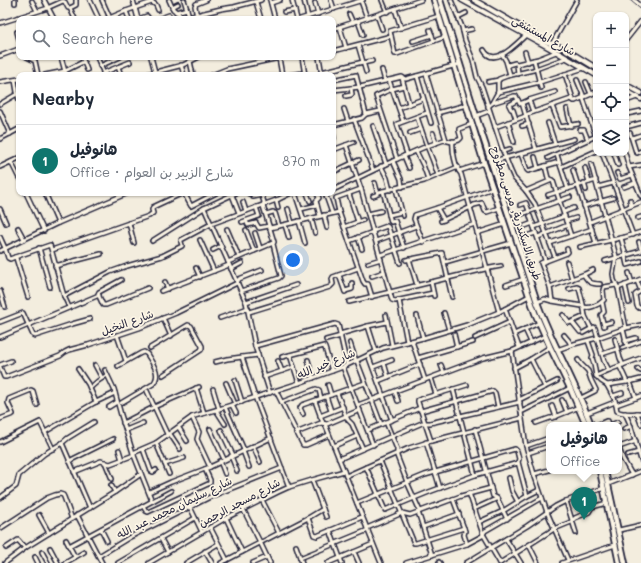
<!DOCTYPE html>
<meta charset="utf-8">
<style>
:root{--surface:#fff;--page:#f2f2f3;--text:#1f2937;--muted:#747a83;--line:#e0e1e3;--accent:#0f766e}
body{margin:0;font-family:Mali,"Playpen Sans Arabic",sans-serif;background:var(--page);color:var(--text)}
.controls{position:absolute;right:12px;top:12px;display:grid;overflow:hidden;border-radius:8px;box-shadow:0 1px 3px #0004}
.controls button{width:36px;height:36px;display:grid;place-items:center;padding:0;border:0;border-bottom:1px solid var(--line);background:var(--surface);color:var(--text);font:20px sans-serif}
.you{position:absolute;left:293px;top:260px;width:14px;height:14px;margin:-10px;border:3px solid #fff;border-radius:50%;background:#1a73e8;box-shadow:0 0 0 6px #1a73e833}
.badge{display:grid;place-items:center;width:26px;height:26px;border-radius:50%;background:var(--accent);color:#fff;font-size:13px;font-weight:700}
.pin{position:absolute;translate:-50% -33px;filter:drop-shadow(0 1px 2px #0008)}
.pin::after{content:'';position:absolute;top:21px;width:14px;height:12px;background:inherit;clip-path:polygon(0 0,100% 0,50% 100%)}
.popup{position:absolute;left:546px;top:422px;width:76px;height:52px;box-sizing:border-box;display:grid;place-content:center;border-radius:8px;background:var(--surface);filter:drop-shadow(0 1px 3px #0005);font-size:13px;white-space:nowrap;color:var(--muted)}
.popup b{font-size:15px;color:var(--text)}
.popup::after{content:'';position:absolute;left:50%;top:100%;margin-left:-8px;border:8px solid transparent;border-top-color:var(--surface)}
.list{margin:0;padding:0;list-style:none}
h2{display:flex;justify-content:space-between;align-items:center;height:52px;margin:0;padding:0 16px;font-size:17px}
h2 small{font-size:13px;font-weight:400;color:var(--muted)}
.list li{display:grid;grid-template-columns:26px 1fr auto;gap:12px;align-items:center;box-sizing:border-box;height:72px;padding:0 16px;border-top:1px solid var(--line)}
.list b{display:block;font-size:15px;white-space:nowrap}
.list p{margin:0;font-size:13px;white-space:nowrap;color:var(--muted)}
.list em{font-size:13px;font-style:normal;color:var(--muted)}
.icon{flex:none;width:22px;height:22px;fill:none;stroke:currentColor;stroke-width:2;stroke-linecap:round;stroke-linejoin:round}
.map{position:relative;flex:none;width:641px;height:563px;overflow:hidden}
.search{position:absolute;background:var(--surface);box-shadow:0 1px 3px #0004;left:16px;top:16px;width:320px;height:44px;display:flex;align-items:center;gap:10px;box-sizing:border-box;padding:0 14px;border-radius:8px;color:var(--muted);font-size:15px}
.panel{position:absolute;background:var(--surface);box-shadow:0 1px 3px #0004;left:16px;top:72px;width:320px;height:124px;border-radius:8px}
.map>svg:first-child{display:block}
</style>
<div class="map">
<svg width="641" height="563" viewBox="0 0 641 563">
<rect width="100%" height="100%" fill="#f3edde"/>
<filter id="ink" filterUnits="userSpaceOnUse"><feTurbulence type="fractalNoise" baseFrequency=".025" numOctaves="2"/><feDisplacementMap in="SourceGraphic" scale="8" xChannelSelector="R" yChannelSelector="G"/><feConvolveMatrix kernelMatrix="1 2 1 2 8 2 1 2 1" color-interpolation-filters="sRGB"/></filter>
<g filter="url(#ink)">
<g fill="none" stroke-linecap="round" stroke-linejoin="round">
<!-- street casing -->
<g stroke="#22223b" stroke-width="6">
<g id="street">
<polyline points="15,0 15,3"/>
<polyline points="44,0 54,19"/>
<polyline points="90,0 99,19"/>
<polyline points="102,0 110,18"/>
<polyline points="133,0 138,19"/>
<polyline points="151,0 152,2 156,5 158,10"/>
<polyline points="169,0 173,9 179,14 182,19"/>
<polyline points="184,0 189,16"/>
<polyline points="270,0 275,19"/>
<polyline points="292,0 297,19"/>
<polyline points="304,0 308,17"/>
<polyline points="331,0 334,9"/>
<polyline points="382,0 387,12"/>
<polyline points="451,0 462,27 465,40 473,60 477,77 482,87 503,151 510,169 514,178 526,191 535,204 555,257"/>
<polyline points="634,0 641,6"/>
<polyline points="32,1 37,11"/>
<polyline points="361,1 367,18"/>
<polyline points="256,2 261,19"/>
<polyline points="271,3 280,0"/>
<polyline points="315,3 318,14"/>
<polyline points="172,7 178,4"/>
<polyline points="70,8 76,5 76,0"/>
<polyline points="395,9 401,28"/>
<polyline points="126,11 129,19"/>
<polyline points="176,12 187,9"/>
<polyline points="284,12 295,10"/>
<polyline points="349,14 353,23"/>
<polyline points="377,15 382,29"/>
<polyline points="439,16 390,31 395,54 397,54 445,37"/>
<polyline points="458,17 466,13"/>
<polyline points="107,19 126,11 152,2"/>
<polyline points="138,19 147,16 149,19"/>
<polyline points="158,19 169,15"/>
<polyline points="185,19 195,15 200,14 221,9 234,7 261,0"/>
<polyline points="200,19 196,12 195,6 196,4 206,0"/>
<polyline points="300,19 363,0"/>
<polyline points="358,21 363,35"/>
<polyline points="0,23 45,9 63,1 65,2 68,8 70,8 75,19"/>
<polyline points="340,27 346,48"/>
<polyline points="333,29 421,0"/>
<polyline points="430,30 434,41"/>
<polyline points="463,31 472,29"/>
<polyline points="17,32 19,39"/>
<polyline points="626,40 641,21"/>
<polyline points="413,41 432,35"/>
<polyline points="552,44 577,0"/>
<polyline points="358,45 366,72"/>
<path d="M484,50C494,69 517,43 526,35"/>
<polyline points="333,51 391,36"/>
<polyline points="525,52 528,62"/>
<polyline points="502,54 506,61 510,75"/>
<polyline points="0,56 19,49"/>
<polyline points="27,57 35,61 38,75"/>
<polyline points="61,57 66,75"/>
<polyline points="82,57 87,70"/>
<polyline points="97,57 104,74"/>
<polyline points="151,57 155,72"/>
<polyline points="302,57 305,75"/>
<polyline points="319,57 322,75"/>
<polyline points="279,58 282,75"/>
<polyline points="534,60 541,88"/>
<polyline points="190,61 193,75"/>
<polyline points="363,63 372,61"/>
<polyline points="181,65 184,75"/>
<polyline points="508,65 515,63"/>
<polyline points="100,66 120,57"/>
<polyline points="118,67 121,75"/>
<polyline points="382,70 385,81"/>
<polyline points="321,72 363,62"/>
<polyline points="103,73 130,62"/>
<polyline points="426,74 446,140"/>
<polyline points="518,74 517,64 538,59 556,52"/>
<polyline points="565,74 573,99"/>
<polyline points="45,75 65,71 83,62"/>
<polyline points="144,75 183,65 199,57"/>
<polyline points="212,75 227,69 284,57"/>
<polyline points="289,75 304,73"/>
<polyline points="417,76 431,123"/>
<polyline points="402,78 409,104"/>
<polyline points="15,80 17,92 19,100"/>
<polyline points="333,80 356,75 366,114"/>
<polyline points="389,80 403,121"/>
<polyline points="577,80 584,97"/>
<polyline points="0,82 19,79"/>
<polyline points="488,82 499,80"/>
<polyline points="586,82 591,94"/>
<polyline points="333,90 360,87 402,77 405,79 406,79 460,64"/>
<polyline points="498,92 540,82 584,68"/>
<polyline points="346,96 351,95 352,94 351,88"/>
<polyline points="583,98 596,137"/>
<polyline points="529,100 533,112"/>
<polyline points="626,101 637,97"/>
<polyline points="492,103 498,92 498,81 499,79 507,76 533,70 566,58"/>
<polyline points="522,103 536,149"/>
<polyline points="0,104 17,94"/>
<polyline points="552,106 560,127 578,124"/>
<polyline points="488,107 492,103 514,96 516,96 520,104 529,100 555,92"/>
<polyline points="399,108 423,99"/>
<polyline points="344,109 348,121"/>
<polyline points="567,109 571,126"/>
<polyline points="0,111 10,134"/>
<polyline points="437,113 466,105"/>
<polyline points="626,113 627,114 641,111"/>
<polyline points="476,116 489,111"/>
<polyline points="417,117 427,146"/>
<polyline points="354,119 373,170"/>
<polyline points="516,119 513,110 511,109 509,105 518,100"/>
<polyline points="508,122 514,142"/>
<polyline points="548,123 555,144"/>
<polyline points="333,125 362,118 366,114 380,111"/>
<polyline points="373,126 386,164"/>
<polyline points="522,126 529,124"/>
<polyline points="495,127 523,117 528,114 571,99 574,101 575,101 596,92"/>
<polyline points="626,127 641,123"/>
<polyline points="580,130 584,130 588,140"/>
<polyline points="410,133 421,129"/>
<polyline points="433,133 436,143"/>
<polyline points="630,133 636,152 637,153 641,151"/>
<polyline points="333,134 334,138"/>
<polyline points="632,138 641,135"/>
<polyline points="0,139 19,129"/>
<path d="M453,141C452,150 455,167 461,174L499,312"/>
<polyline points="346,145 361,189 392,300 395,301 433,293"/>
<polyline points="427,146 433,161 438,175"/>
<polyline points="333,150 354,142"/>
<polyline points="416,151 423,165 428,179"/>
<polyline points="503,151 510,149"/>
<polyline points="602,153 633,235"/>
<polyline points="614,153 618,165"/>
<polyline points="625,153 629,167 641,196"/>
<polyline points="407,154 397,124 427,113"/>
<polyline points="521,154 527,170 528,171 559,162"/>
<polyline points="557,155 568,189"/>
<polyline points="404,156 409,168"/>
<polyline points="535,157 538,168"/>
<polyline points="548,158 596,136"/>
<polyline points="397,159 376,96 392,89 404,86"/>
<polyline points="393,161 401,179 402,187"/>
<polyline points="11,162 19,178"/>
<polyline points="490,162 574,139"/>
<polyline points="591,164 616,256 613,274 614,280 618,288 626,328"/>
<polyline points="381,166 387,178 390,190"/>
<polyline points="545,166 548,178 553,181 571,236"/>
<polyline points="0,167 19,158"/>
<polyline points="561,167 596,151"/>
<polyline points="629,167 641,165"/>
<polyline points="585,168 589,182"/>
<polyline points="573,170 596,243"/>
<polyline points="459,171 484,163"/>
<polyline points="333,172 359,160"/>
<polyline points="617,173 620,179 632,175"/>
<polyline points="375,183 378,194"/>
<polyline points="584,183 586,190"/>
<polyline points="598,187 613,183"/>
<polyline points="624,187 635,183"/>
<polyline points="361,189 336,198 339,212 363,281 365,284 368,284 372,297"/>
<polyline points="396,189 403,216"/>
<polyline points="333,190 397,159 427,146 444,140 452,142 459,140 461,138 459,131 459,129 472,124"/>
<polyline points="383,191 391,222 395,221 404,248"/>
<polyline points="526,191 552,180"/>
<polyline points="26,193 44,231"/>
<polyline points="45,193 58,223"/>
<polyline points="184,193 191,206 216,193"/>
<polyline points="248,193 249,194"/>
<polyline points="295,193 304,220"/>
<polyline points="307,193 310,201"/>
<polyline points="317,193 319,198 316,201 320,216"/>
<polyline points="328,193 326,196 332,213"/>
<polyline points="349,194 358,222"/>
<polyline points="232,195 239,213"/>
<polyline points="548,195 596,180"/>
<polyline points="373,196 376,195 379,192 424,181 458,167"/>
<polyline points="253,197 262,195"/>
<polyline points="276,200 278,208"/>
<polyline points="630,200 631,206"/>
<polyline points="243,202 246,211"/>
<polyline points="520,205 526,203 529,211"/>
<polyline points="584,206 613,198"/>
<polyline points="204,208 246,302 255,346 270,393"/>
<polyline points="437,208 444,220"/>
<polyline points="0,209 6,223"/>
<polyline points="288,209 292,223"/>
<polyline points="301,209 317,205"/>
<polyline points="564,212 574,208"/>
<polyline points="275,213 279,226"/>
<polyline points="266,214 273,212"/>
<polyline points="368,214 381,211"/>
<polyline points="522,214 570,197"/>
<polyline points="324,215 327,228"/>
<polyline points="389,215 402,212"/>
<polyline points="530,216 545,260 546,261 567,253 568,252 567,249"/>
<polyline points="311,218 315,233"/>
<polyline points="638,218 641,217"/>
<polyline points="246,221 248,225 256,223 259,228 269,226"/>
<polyline points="299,221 305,243"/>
<polyline points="441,221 471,207 474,205 482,203 485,211 487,212 499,208"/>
<polyline points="566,221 576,218"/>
<polyline points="242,222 259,216 256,207"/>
<polyline points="590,222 641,202"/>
<polyline points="129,223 134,243"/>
<polyline points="285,225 289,238"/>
<polyline points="525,226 533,223"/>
<polyline points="344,227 363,220"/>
<polyline points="534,227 565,216"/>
<polyline points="18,228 24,239"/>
<polyline points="270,228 339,212"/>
<polyline points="227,229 239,257"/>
<polyline points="246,230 254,251"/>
<polyline points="373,231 387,226 388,227 400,263"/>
<polyline points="255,233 260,248"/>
<polyline points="477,233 505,224"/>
<polyline points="526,236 536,233"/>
<polyline points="0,237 5,248 8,258 10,259 15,257 16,258 28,297"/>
<polyline points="358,237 362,249"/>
<polyline points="538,237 568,225"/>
<polyline points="621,238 626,256"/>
<polyline points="200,240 214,271"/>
<polyline points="152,241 204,208 236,193"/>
<polyline points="349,241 373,232"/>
<polyline points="376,241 416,226"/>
<polyline points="423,242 414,219 415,215 437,208 493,188"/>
<polyline points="639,242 641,249"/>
<polyline points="550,243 592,229"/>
<polyline points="580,247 625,237 641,232"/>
<polyline points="39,248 50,287"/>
<polyline points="52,250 149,216 153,213 152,210 153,207 183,193"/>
<polyline points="213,250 221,246"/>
<polyline points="0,251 58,223 128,193"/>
<polyline points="380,255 475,224"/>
<polyline points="625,256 627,265 641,261"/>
<polyline points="15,257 50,245 64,296 69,307"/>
<polyline points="409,259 417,285"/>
<polyline points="406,260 442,253 452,297"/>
<polyline points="546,261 541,263 550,287 552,301"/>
<polyline points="605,261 641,251"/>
<polyline points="228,262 273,243"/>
<polyline points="445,262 511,243"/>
<polyline points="567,262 572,279"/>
<polyline points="368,263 381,259"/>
<polyline points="55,266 101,254"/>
<polyline points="196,268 200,277"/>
<polyline points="231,269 242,263"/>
<polyline points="629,273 632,283"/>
<polyline points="339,275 345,292"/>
<path d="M584,275C588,282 591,284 600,284"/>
<polyline points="372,276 384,272"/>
<polyline points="121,280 99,292 98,294 103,305 106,305 148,288"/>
<polyline points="637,281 641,291 636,294 635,295 637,306 639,308 641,308"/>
<polyline points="165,282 168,289"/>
<polyline points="431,282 434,296"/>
<polyline points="506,285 524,279"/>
<polyline points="625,285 629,303"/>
<polyline points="550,287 585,274 593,270"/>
<polyline points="618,288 641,279"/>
<polyline points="569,289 577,287 579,288 583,304 585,316 591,328"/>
<polyline points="0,291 5,307"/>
<polyline points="161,291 229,265"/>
<polyline points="241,291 279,278 281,276 273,244 274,242 263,206 264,202 261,193"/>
<polyline points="345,291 352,289 352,283"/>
<polyline points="64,296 110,272 127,266 162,256 182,246 182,245 181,242 181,240 211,224 279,199 291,193"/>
<polyline points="399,300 407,342"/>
<polyline points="246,302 296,285"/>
<polyline points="349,302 485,269 501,266"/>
<path d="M537,302L545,299L552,301L582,306C588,310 599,305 604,300L603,290L604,287L616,285"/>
<polyline points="602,302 604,312 601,315 604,326"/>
<polyline points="505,309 519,347"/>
<polyline points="249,312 330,287 333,284 332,279 333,277 358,268"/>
<polyline points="444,313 449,330"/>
<polyline points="386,315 392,345"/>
<polyline points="563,315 569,323 585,316"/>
<polyline points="417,316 423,338"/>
<polyline points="163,318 171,336"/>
<polyline points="220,318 248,308"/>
<polyline points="0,322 23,313 33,335 35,336 72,324 90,319"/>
<polyline points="572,322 580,332"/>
<polyline points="604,324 611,322"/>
<polyline points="368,326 376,351"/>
<polyline points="525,329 531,342"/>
<polyline points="623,329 627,346"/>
<polyline points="583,333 594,327 595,328 598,338"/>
<polyline points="340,334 368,326 387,322"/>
<polyline points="454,334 457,347"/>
<polyline points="514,334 539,323"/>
<polyline points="117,335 126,361"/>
<polyline points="564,335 569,341 571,345"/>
<polyline points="0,337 99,295"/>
<polyline points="475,338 510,322"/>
<polyline points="597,338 604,361 609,370"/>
<polyline points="615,339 620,358 623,365"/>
<polyline points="326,340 341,336"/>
<polyline points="412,341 425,380"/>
<polyline points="588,341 593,355 592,358 594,364 596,376 601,381 607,385 633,381 641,379"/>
<polyline points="625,341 636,338"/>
<polyline points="350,343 356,361"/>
<polyline points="255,346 335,324 338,325 347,365"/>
<polyline points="150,348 188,325 191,326 202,346 202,348 201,350 163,375"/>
<polyline points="622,348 641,341"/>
<polyline points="557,350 574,344 597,338 626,328 641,325"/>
<polyline points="512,351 526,446 534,474 547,512 568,560"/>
<polyline points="602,354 617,349"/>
<polyline points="290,355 299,383"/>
<polyline points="368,355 392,420"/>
<polyline points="242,357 255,397 289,487"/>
<polyline points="282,357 324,346 325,348 332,371"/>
<polyline points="418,358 473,342"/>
<polyline points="531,359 545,387"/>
<polyline points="308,360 313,378"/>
<polyline points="578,360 581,364 588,371 591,380 596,390 595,391 581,398"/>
<polyline points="278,361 282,371"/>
<polyline points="357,361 381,424"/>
<polyline points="215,362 227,359 258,355"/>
<polyline points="384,363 388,377"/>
<polyline points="0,365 11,361"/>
<polyline points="95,365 102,378"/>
<polyline points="441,365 444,373"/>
<path d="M118,366L141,353L144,352L147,354C152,363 162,374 153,384L121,403"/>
<polyline points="0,367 4,377 6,377 60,356 65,352 69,350 88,345 139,328 176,313 237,283 239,279 262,270"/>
<polyline points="343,367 373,445"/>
<polyline points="373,367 392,360"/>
<polyline points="620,367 627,382"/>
<polyline points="514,368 531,359 550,347"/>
<polyline points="78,369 88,384 96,402"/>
<polyline points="638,369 639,370 641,371"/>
<polyline points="105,370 114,389 121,415 133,453 152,501"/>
<polyline points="596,376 609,370 641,358"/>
<polyline points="264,377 294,367"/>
<polyline points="431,378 436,394"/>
<polyline points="235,380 242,402"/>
<polyline points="378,381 420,364"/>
<polyline points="630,382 636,398"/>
<polyline points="226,383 235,404"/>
<polyline points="328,385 331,395"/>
<path d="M607,385L615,400L617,411C624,415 634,413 641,413"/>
<polyline points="90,388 98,381 107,375"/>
<polyline points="196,388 204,413"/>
<polyline points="213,389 219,409"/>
<polyline points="453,389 475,475"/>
<polyline points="147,391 168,436"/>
<polyline points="276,391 303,445 306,445 329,435"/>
<polyline points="395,392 398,401"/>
<polyline points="337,393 346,416 348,420 352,424 363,449"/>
<polyline points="326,396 331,411"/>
<polyline points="613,396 622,393"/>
<polyline points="519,400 557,381"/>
<polyline points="562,400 567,412"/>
<polyline points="315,401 323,423"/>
<polyline points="282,402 316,389 319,390 321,398"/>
<polyline points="232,405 236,413"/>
<polyline points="358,405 483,358 512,351 545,336"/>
<polyline points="616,405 641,396"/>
<polyline points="552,406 556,417"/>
<polyline points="109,407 117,402"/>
<polyline points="225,407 244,450"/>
<polyline points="216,410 225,424"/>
<polyline points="421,411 493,391 495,393 498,407"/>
<polyline points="521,412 570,388"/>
<polyline points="587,413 615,402"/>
<polyline points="625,413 630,424 641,460"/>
<polyline points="637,413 641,424"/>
<polyline points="303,414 300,408 302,405 365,383"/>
<polyline points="320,416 343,407"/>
<polyline points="192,417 199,432 197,439 210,467"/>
<polyline points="0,419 13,414 8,403 9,399 31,390 33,391 37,405"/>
<polyline points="386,422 397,449 397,456 407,482 420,511"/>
<polyline points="123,423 154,407 199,387"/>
<polyline points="536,423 550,418 552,418 579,407"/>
<polyline points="325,424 381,563"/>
<polyline points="597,425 606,421 608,421 609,425"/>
<polyline points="610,425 618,422"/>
<polyline points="179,428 187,441"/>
<polyline points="210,429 224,459"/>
<polyline points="475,429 493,496 497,498 507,519"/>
<polyline points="624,429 631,426"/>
<polyline points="126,430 143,423"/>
<polyline points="221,430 233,455"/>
<polyline points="368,430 420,408"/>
<polyline points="45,432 94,403 115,393"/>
<polyline points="296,433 321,423 327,424 360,410"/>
<polyline points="170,434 180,449"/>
<polyline points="431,441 418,402 418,400 467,385"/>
<polyline points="0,442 40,422 53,449"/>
<polyline points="426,442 440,488"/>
<polyline points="62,443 90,508"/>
<polyline points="156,443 169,474"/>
<polyline points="253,446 260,462"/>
<polyline points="334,446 357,436"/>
<polyline points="526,446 549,438"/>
<polyline points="619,447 636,441"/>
<polyline points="619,448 623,459 632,475"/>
<polyline points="143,449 151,471 153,472 156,470"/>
<polyline points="119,450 122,460"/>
<polyline points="243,451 249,467"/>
<polyline points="133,453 156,443 192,417 198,415 219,409 299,383 343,367 383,348 423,338 467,325 499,312 529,296"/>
<polyline points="528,453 549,446"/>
<polyline points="628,455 639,452"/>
<polyline points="231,456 237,471"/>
<polyline points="339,459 422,423 430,423 520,402"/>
<polyline points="69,461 113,439"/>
<polyline points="220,461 225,474"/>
<polyline points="380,461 414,543 416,543 464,528"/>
<polyline points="105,462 112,479"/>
<polyline points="165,464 184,458"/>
<polyline points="366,467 385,510 429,492 475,475 518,463"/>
<polyline points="74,472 101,461 110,464 134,455"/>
<polyline points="534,474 549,470"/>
<polyline points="346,476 409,448 431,441 522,418"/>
<polyline points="509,478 512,491 518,502"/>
<polyline points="312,480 326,517"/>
<polyline points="608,484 641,471"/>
<polyline points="111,485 115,492"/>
<polyline points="149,492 171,482 210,467 271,438"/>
<polyline points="469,493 483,534 500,563"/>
<polyline points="0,498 16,486 19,475 44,454 62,443 68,438 94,422"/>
<polyline points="453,499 465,531 464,535 467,544"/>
<polyline points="262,500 279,533"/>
<polyline points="566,501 576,533"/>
<polyline points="357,503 425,475 515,449 517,451 519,459 518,462 527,496"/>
<polyline points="143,506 146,511 148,512 208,484 210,483 210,480 205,469"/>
<polyline points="190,507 202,532"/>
<polyline points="243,509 260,542 270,563"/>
<polyline points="474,509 496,499"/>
<polyline points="418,512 432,555"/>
<polyline points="39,515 49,533"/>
<polyline points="77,515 102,563"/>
<polyline points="226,518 242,552"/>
<polyline points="308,518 314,535 317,536 362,517"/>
<polyline points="479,522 503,511 527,496 539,490"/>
<polyline points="210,527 227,560"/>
<polyline points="423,527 459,514"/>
<polyline points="1,528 47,498 55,495 60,494 63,495 64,497 72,519"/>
<polyline points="367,528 402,513 410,515 461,496 491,488"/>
<polyline points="101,529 107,541"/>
<polyline points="330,530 342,563"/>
<polyline points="619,530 641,525"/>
<polyline points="161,539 168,552"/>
<polyline points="506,539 521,563"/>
<polyline points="66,540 75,557"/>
<polyline points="529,545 538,563"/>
<polyline points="69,546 171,491"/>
<polyline points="296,546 302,563"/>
<polyline points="6,548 18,540 25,548"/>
<polyline points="50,548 58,563"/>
<polyline points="205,551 212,563"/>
<polyline points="42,552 48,563"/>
<polyline points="354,552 359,563"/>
<polyline points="99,556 130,537 212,496 282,468"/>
<polyline points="35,557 38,563"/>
<polyline points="300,558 368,530"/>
<polyline points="439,562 440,563"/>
<polyline points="5,563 25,548 115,492 141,474"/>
<polyline points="65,563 84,552"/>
<polyline points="118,563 195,518"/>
<polyline points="149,563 226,518 278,492 289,487 312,480 344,471"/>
<polyline points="186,563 218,544"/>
<polyline points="221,563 308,518 323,509"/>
<polyline points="253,563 267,557"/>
<polyline points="328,563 373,544"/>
<polyline points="406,563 467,544 482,536 485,531 542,498"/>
<polyline points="466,563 527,526 556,506 566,501 604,488"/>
<polyline points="500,563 554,529 571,522 575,518 589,512 592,507 607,503"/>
<polyline points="562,563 615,545"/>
</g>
</g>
<!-- secondary casing -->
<g stroke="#22223b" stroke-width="7">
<g id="secondary">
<polyline points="462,0 550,48 596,75"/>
<polyline points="474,0 547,42 563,48 596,68"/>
<polyline points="626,85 641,93"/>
<polyline points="626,91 641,99"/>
</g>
</g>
<!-- primary casing -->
<g stroke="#22223b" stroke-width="8">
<g id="primary">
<polyline points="434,0 484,163 535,313 550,347 570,388 586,425"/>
<path d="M440,0L476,116L537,302C552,344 576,383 591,425"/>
<polyline points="600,471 619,563"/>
<polyline points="605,471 625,563"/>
</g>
</g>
<!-- street -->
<use href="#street" stroke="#fcf5e5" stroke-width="3"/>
<!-- secondary -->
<use href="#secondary" stroke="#fcf5e5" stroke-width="4"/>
<!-- primary -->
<use href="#primary" stroke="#fcf5e5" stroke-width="4.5"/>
</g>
</g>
<g text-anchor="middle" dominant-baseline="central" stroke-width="3.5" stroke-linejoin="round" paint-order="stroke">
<!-- street labels -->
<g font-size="11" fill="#22223b" stroke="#fcf5e5">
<text transform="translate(544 35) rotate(29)">شارع المستشفى</text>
<text transform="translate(517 213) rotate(72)">طريق الاسكندرية, مرسى مطروح</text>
<text transform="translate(127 322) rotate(-20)">شارع النخيل</text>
<text transform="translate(326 363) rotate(-22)">شارع خير الله</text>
<text transform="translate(239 502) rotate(-28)">شارع مسجد الرحمن</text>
<text transform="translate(174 507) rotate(-26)">شارع سليمان محمد عبد الله</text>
</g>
</g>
</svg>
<div class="controls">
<button>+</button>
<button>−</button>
<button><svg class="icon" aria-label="locate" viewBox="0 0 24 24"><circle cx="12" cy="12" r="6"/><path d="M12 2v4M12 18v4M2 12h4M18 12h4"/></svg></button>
<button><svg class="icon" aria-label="layers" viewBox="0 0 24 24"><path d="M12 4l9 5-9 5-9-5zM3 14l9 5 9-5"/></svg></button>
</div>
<div class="you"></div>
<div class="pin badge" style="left:584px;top:520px">1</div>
<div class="popup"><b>هانوفيل</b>Office</div>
<div class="search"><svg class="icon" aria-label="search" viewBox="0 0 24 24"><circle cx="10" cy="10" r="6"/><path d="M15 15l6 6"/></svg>Search here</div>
<section class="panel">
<h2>Nearby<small></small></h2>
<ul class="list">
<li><span class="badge">1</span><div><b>هانوفيل</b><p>Office · شارع الزبير بن العوام</p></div><em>870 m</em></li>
</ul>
</section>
</div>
